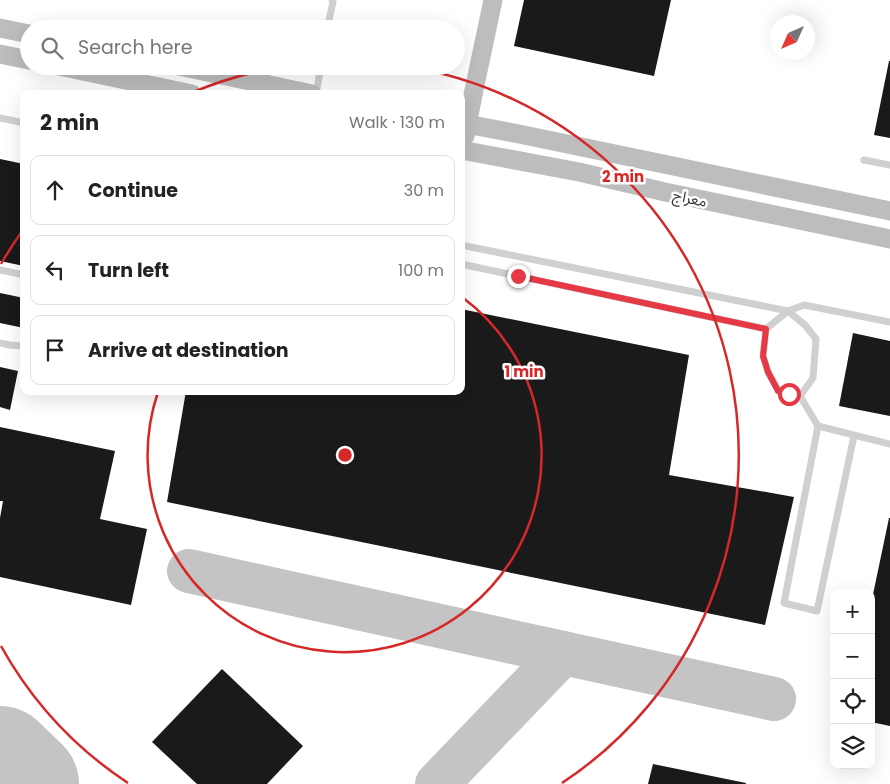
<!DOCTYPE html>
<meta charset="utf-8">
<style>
:root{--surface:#fff;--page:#f6f6f6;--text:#222;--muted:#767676;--line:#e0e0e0}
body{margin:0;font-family:Poppins,"Noto Sans Arabic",sans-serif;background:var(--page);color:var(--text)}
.controls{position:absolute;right:15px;bottom:15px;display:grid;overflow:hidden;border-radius:10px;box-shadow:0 5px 20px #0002}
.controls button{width:45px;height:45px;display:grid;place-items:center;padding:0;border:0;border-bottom:1px solid var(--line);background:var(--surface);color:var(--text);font:25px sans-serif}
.compass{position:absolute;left:770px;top:15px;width:45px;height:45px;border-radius:50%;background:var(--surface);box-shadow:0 5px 20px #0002;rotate:225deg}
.stop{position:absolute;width:15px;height:15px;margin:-11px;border:4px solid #e63946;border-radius:50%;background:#fff}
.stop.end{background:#e63946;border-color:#fff;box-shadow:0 1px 5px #0008}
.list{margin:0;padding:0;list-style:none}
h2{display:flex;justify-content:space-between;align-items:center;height:65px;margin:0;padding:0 20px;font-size:21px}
h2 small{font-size:16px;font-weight:400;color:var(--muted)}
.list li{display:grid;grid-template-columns:32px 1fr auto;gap:15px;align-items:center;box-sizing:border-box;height:70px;margin:0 10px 10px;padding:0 10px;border:1px solid var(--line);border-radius:10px}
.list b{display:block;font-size:19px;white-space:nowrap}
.list em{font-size:16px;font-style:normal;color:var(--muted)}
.icon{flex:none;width:28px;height:28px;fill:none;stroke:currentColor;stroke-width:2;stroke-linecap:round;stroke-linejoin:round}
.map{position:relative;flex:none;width:890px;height:784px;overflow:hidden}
.search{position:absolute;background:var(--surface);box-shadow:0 5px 20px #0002;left:20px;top:20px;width:445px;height:55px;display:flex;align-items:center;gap:12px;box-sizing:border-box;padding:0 18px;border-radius:28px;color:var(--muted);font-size:19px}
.panel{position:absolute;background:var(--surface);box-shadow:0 5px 20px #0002;left:20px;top:90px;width:445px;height:305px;border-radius:10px}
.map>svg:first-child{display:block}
</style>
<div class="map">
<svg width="890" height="784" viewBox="0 0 890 784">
<rect width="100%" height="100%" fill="#fff"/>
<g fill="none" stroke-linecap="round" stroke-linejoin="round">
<!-- taxiway -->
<g stroke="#c4c4c4" stroke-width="44">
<polyline points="189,571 563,653"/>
<polyline points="437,784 563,653 774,699"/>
</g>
<!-- runway -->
<polyline stroke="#c4c4c4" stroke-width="110" points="0,761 24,784"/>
</g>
<!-- building -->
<g fill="#1a1a1a">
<polygon points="524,0 671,0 654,76 514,46"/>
<polygon points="889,61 890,61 890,138 874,135"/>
<polygon points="0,159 24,164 24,266 0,261"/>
<polygon points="0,293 24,298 24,328 0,323"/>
<polygon points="461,309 689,355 669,475 794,497 765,625 167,502 186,391 461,391"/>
<polygon points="853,333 890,341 890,416 839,406"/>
<polygon points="0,367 18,371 10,410 0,407"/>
<polygon points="0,427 115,451 100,519 147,529 131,605 0,577 0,518 3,501 0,501"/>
<polygon points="889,518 890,518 890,726 871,722 871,604"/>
<polygon points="222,669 303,746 267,784 197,784 152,742"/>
<polygon points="653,764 746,783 746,784 648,784"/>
</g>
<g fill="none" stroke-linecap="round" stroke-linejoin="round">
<!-- lane -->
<g stroke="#d0d0d0" stroke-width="7">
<polyline points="327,29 333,2 332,0"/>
<polyline points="316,94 321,66"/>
<polyline points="0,118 24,123"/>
<polyline points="864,160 890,165"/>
<polyline points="461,245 788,311 804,305 890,322"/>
<polyline points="461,264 766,329"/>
<polyline points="0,270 24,275"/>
<polyline points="0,343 9,345 24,346"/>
<polyline points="800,396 813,378 816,339 805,325 788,311 766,329 763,356 768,372 779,391 800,396 818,426 890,444"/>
<polyline points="818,426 784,603 817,611 854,436"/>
</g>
<!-- secondary -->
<g stroke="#bdbdbd" stroke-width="19">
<polyline points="0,28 29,34"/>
<polyline points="0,54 29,60"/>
<polyline points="59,66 192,94"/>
<polyline points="179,66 312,94"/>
<polyline points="461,123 519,134 890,211"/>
<polyline points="465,136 474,90 493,0"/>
<polyline points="461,150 579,172 665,192 890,239"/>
</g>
</g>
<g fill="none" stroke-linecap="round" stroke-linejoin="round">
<!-- route -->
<polyline stroke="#e63946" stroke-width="6" points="518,276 766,329 763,356 768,372 778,391 789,394"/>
</g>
<!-- distance rings -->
<g fill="none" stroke="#d62828" stroke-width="2.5">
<path d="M462 297A197 197 0 1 1 158 392"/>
<path d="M128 783A393 393 0 0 1 1 646M1 264A393 393 0 0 1 23 230M191 93A393 393 0 0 1 287 66M403 66A393 393 0 0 1 562 783"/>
</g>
<g text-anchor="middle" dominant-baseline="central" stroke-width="5" stroke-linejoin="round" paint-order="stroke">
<!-- street labels -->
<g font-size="15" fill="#333" stroke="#fff">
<text transform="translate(690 198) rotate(12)">معراج</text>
</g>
</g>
<circle cx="345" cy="455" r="8" fill="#d62828" stroke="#fff" stroke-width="2.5"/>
<g font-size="15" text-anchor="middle" font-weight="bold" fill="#d62828" stroke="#fff" stroke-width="5" stroke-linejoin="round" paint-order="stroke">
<text x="623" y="182">2 min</text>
<text x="524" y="377">1 min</text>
</g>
</svg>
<div class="controls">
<button>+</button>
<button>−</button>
<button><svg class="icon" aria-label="locate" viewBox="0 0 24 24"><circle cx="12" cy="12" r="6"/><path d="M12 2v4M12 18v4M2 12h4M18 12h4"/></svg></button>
<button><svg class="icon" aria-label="layers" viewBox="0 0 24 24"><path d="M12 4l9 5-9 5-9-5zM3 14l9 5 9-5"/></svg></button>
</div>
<svg class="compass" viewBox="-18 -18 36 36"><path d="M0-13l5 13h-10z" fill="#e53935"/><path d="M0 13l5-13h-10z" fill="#767676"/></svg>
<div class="stop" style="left:789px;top:394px"></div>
<div class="stop end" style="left:518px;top:276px"></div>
<div class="search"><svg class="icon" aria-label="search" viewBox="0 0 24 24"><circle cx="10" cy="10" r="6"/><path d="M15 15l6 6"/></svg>Search here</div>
<section class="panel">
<h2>2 min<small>Walk · 130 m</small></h2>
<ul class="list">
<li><svg class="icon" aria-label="ahead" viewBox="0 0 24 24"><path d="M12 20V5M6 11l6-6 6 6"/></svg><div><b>Continue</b></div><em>30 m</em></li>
<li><svg class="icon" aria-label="left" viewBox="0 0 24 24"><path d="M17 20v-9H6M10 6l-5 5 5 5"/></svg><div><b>Turn left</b></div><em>100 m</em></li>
<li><svg class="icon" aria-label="arrive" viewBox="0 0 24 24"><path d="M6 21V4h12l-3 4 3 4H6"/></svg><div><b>Arrive at destination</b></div></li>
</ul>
</section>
</div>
